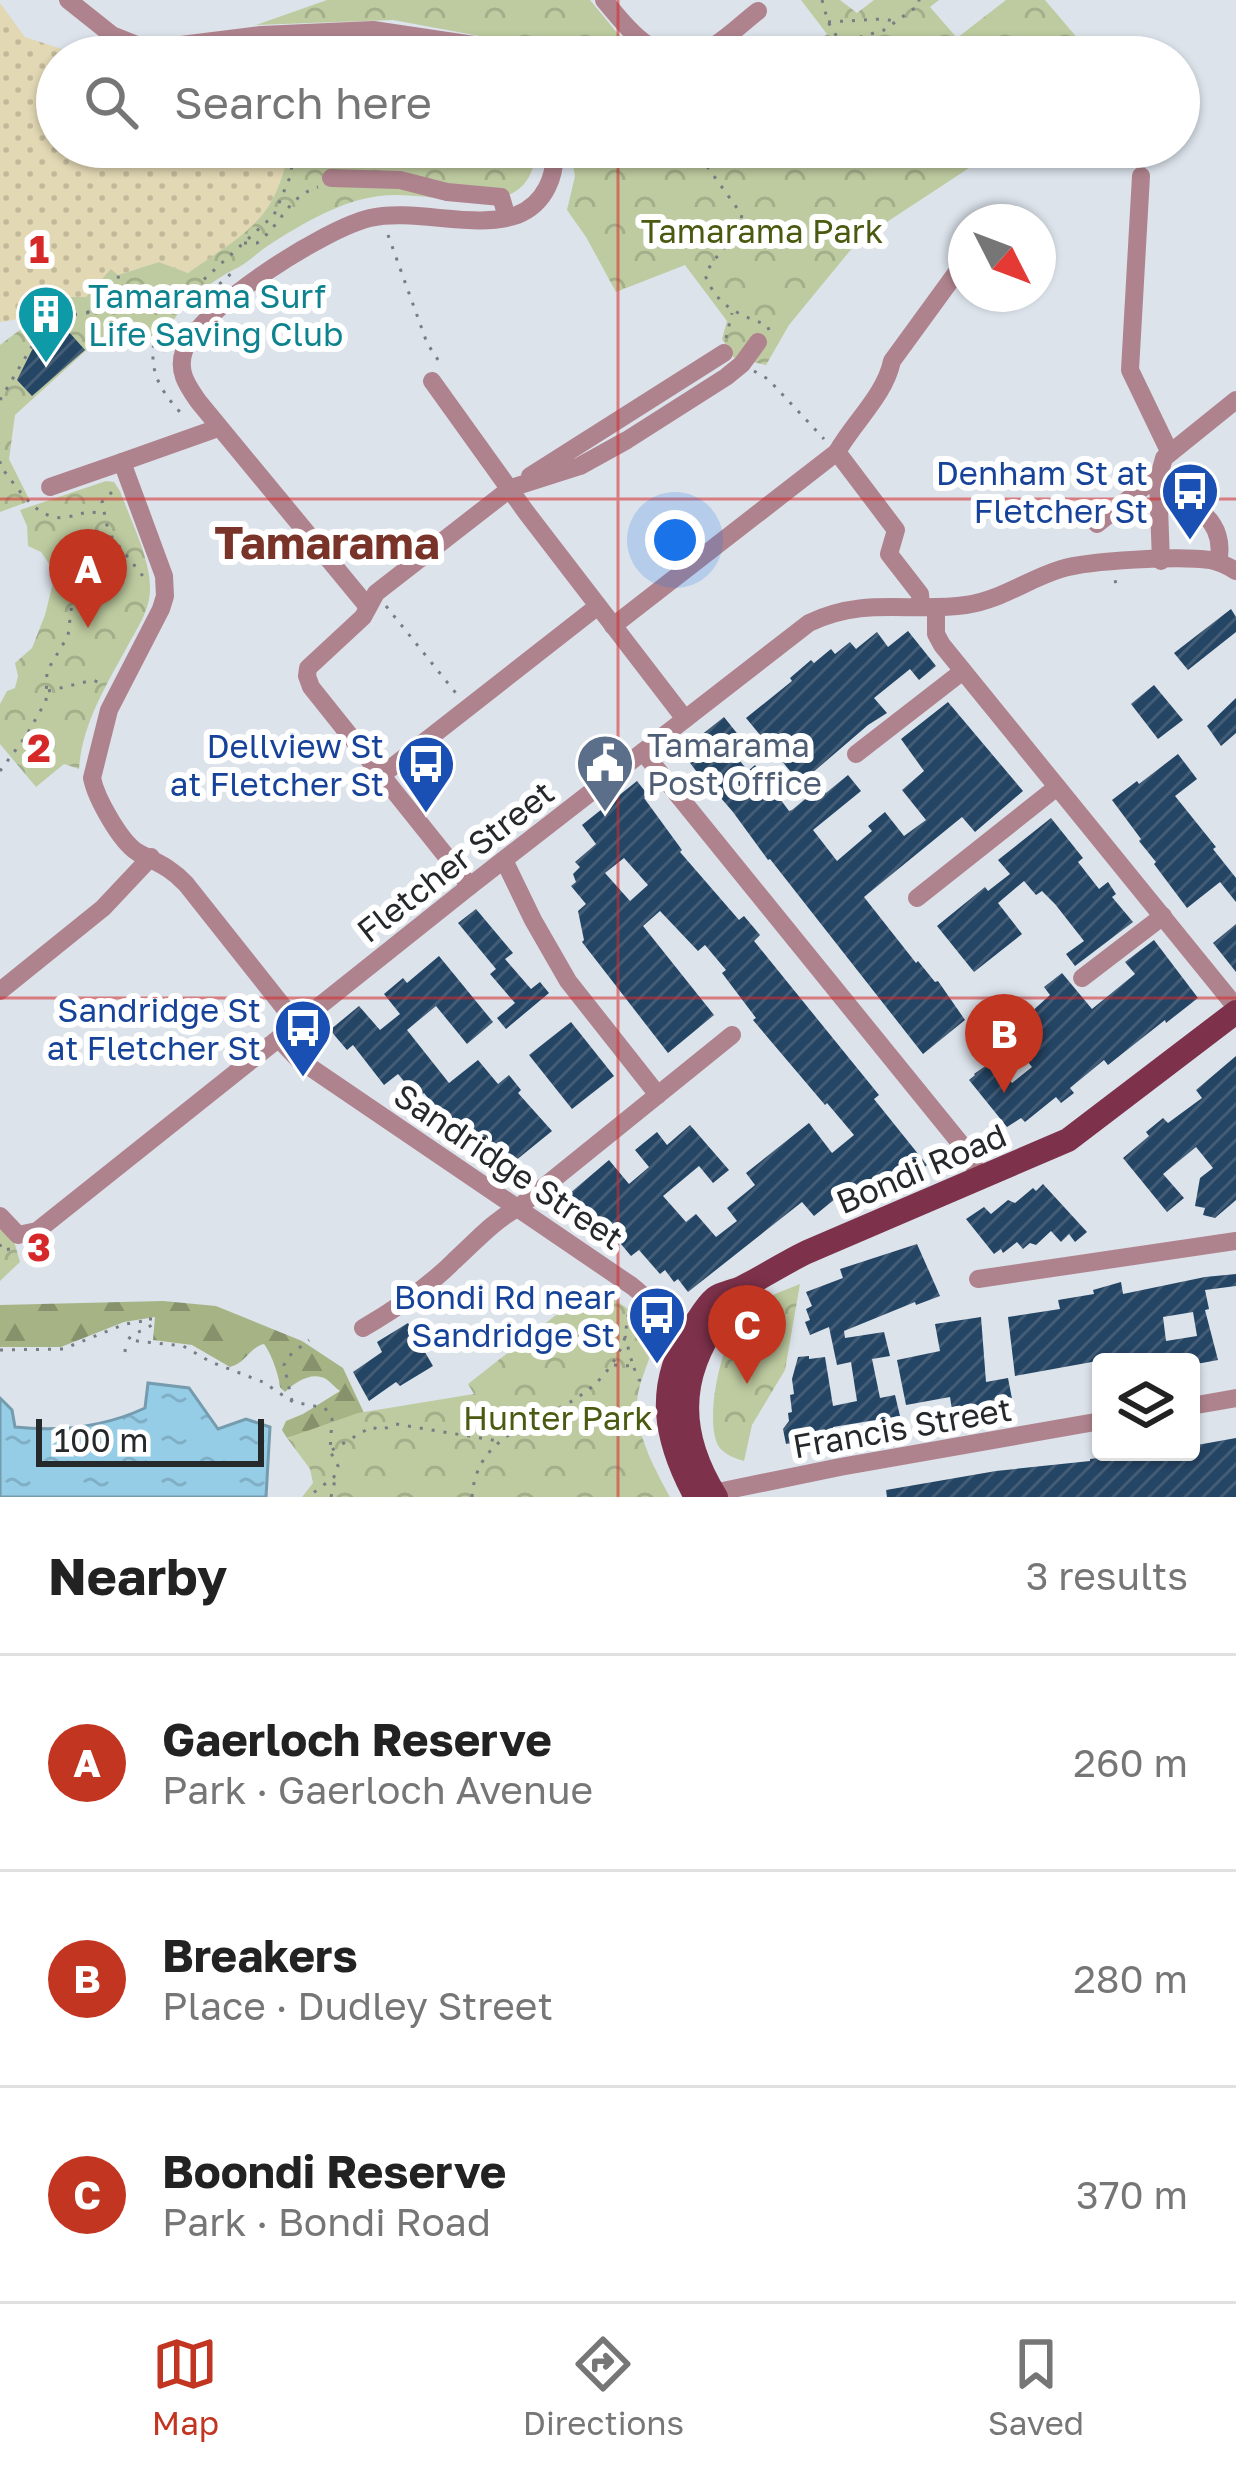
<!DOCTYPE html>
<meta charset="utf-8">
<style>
:root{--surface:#fff;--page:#f2f2f2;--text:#222;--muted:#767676;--line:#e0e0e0;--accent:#c13521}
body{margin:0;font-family:"Golos Text",sans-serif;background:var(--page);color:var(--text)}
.controls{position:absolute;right:36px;bottom:36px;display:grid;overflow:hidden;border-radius:12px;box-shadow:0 3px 9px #0004}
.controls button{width:108px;height:108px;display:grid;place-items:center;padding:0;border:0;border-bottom:3px solid var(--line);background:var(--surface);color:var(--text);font:60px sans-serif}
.compass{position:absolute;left:948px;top:204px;width:108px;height:108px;border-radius:50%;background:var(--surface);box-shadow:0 3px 9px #0004;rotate:132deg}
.scale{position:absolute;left:36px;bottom:30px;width:228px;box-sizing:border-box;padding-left:12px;border:6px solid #26292c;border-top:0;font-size:33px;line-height:42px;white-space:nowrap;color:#26292c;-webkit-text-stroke:9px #fff;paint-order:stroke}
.you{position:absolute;left:675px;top:540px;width:42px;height:42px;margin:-30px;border:9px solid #fff;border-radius:50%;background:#1a73e8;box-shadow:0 0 0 18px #1a73e833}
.badge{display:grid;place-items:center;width:78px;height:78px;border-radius:50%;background:var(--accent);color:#fff;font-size:39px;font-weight:700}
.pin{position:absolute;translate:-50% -99px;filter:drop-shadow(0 3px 6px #0008)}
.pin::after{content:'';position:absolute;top:63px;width:42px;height:36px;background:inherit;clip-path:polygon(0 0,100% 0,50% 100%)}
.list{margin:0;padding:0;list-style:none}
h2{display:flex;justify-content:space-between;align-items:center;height:156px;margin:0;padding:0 48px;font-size:51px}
h2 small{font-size:39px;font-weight:400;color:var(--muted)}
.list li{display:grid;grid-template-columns:78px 1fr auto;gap:36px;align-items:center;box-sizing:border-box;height:216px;padding:0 48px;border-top:3px solid var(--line)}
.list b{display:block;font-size:45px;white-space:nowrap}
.list p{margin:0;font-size:39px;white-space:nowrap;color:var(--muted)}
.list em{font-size:39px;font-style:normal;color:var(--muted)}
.icon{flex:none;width:66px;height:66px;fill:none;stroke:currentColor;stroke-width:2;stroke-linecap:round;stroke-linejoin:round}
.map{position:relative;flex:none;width:1236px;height:1497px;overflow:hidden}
.search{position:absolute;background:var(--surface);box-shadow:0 3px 9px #0004;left:36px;right:36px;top:36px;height:132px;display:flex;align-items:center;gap:30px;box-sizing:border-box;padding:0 42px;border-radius:66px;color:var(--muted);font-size:45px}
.sheet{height:804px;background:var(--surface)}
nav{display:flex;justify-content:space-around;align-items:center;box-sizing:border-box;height:168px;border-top:3px solid var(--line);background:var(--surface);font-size:33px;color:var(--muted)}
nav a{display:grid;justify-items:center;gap:6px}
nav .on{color:var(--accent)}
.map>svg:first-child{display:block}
</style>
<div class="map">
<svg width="1236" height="1497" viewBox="0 0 1236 1497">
<defs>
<pattern id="forest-firs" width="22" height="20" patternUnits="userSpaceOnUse" patternTransform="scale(3)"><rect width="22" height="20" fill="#a6b485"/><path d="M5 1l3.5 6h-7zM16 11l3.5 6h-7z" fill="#87926d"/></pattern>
<pattern id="sand-dots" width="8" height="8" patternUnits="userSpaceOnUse" patternTransform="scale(3)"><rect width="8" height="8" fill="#e2d8b4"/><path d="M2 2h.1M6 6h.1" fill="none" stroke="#c2b99b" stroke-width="1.8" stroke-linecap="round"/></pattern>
<pattern id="park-crowns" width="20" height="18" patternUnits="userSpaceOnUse" patternTransform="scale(3)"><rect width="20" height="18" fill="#becba0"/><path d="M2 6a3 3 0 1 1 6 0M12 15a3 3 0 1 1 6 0" fill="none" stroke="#a3ae8a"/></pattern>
<pattern id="water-ripples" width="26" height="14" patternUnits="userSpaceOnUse" patternTransform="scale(3)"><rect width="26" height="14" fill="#95cce6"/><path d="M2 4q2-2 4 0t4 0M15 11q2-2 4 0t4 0" fill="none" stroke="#80afc5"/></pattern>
<pattern id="building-hatch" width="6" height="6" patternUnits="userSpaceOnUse" patternTransform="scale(3)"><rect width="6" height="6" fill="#254565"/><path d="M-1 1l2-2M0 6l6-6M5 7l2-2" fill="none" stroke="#445d77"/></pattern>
</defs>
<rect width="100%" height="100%" fill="#dce3eb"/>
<!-- forest -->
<path fill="url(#forest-firs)" d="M163,1301L216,1306L302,1341L343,1368L364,1413L287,1438L282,1430L286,1421L303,1414L340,1391C335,1388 331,1382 326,1379C312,1371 295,1382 285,1392L280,1387C279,1375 271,1353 264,1344C250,1347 245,1364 230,1367L192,1345L153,1340L155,1317L124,1322L61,1347H0V1305Z"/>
<!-- sand -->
<path fill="url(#sand-dots)" d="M0,3L25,37L68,51L79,57H57V147H289C276,222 246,233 188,273L159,262L118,275L86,297H64C47,313 22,319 0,322Z"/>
<!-- park -->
<g fill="url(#park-crowns)">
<polygon points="327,0 590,0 637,57 518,57 485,37 393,20 256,25"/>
<polygon points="801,0 840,0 857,13 874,0 939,0 930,7 957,38 1006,0 1045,0 1079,40 1067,57 798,57 827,34"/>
<polygon points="347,43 433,57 271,57 276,46"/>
<path d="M289,147H529L530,160L535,161C530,181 520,193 499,198C469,207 416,191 379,196C340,201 302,224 269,245C259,251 250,261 239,267C218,277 189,297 175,318C167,328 166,341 164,353L129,317L90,347L15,415L9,459L30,501L0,512V345L63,297H86L111,269L118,275L159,262L188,273C246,232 276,222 289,147Z"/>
<polygon points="569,147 1001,147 858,241 789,325 766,365 734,358 722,339 727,321 685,265 616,292 586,237 567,210 575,176"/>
<path d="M106,481L114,482L120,491C130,519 151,560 150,589C150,611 136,630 126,649C105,687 82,725 79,769L64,764L36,787L0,744V704L7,691L15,688L18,676L15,663L32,648L45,615L53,583L58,577L41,552L28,546L27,526L20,510Z"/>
<polygon points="0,1225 14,1241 20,1262 0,1281"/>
<path d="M800,1284L785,1370L752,1425L744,1461C736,1459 724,1454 719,1447C703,1422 722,1339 741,1317C756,1300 780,1292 800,1284Z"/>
<path d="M593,1286C621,1305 663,1323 648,1362C643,1376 636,1393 637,1408C639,1441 655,1469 670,1497H302L313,1483L310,1469L287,1438L358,1413L474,1394L468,1384Z"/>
</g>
<!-- water -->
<path fill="url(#water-ripples)" stroke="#749bae" stroke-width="3" d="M148,1383L189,1388L218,1429L246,1419L270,1427L266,1497H0V1398L12,1410L15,1427C60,1432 104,1427 145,1408Z"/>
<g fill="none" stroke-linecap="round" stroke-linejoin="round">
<!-- stream -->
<polyline stroke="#749bae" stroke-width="4.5" points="993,57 997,54 1007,57"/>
</g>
<!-- building -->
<g fill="url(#building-hatch)" fill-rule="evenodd">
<polygon points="59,321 85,350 32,396 17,380 38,338"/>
<polygon points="1231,609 1236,617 1236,632 1188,670 1174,653"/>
<polygon points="908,631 936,666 919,680 910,669 874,698 887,713 868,725 811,774 826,793 848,775 861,791 813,830 837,861 872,831 868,826 885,812 904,836 926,820 902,790 924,771 901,739 948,702 1023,791 975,832 962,817 864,897 916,963 918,961 935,982 938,981 965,1020 923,1054 770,859 768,860 733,812 714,790 712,792 681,751 724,717 740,737 729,747 748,771 755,765 789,811 792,810 810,795 746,718 792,681 790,678 811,660 814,663 831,649 835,654 850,642 856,649 877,632 888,647"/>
<polygon points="1154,685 1183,720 1158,739 1131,704"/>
<polygon points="1236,698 1236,733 1221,746 1207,726"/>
<polygon points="1178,754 1197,779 1175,796 1216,847 1213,849 1236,878 1236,902 1220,882 1187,908 1154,864 1156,862 1139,841 1141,839 1112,800 1137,781 1139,784"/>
<path d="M637,781L648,795L644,798L682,850L680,852L739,920L744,916L760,935L754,941L879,1095L874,1099L927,1165L908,1180L902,1174L884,1188L879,1182L849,1206L840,1195L814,1216L802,1202L688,1292L678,1279L674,1282L665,1270L660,1274L639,1250L631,1256L611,1232L605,1237L585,1214L579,1219L562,1200L609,1160L629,1184L649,1167L635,1150L657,1132L667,1145L690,1125L729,1170L713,1183L699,1166L663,1196L686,1222L696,1214L716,1237L737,1221L727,1208L755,1185L746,1173L809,1123L832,1153L854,1135L827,1103L825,1105L753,1020L756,1018L722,973L726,970L705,945L698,951L660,911L643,926L714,1015L668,1053L582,942L584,940L578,911L586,904L571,886L576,882L573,874L580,867L575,862L596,844L582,825ZM624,858L648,885L630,901L605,873Z"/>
<polygon points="1051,818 1083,858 1078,862 1099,889 1108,882 1116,894 1112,897 1133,922 1075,966 1066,954 1084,941 1055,904 1042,891 1036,895 1024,881 998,903 1022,934 974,972 937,926 985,887 988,891 1010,874 998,860"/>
<polygon points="476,909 513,953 505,959 531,989 540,982 549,993 506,1029 497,1018 515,1003 490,974 496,969 458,923"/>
<polygon points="1236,924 1236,972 1213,943"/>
<polygon points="1154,940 1198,998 1166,1023 1165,1020 1108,1065 1104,1060 1070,1088 1074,1093 1061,1103 1056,1097 1025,1122 1021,1118 1007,1127 969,1080 975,1075 974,1074 994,1060 1012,1083 1032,1067 1006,1035 1050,995 1044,987 1062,973 1092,1009 1135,974 1125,962"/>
<polygon points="439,956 493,1022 467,1044 436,1006 407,1030 449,1083 478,1060 498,1084 509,1075 521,1090 518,1093 552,1131 504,1170 473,1131 466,1137 446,1113 442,1116 424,1093 418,1098 398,1074 384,1085 353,1045 347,1050 330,1030 359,1006 380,1030 400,1014 384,994 403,978 407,983"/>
<polygon points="571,1022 614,1076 572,1109 529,1055"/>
<polygon points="1236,1056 1236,1200 1215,1218 1203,1215 1205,1208 1195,1206 1200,1178 1213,1168 1196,1147 1163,1174 1184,1198 1167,1212 1123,1158 1149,1136 1146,1132 1163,1118 1168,1123 1202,1098 1196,1090"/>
<polygon points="1043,1184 1087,1232 1075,1242 1069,1234 1061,1242 1051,1231 1036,1245 1030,1243 1023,1249 1017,1242 1003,1253 1001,1249 994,1254 966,1219 984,1207 991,1214 1008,1200 1015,1203 1033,1188 1036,1191"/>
<polygon points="917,1244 940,1296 916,1305 915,1302 844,1331 845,1338 884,1332 890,1356 872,1359 880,1398 895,1395 900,1416 833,1427 833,1436 786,1444 783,1429 789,1421 788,1413 792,1412 790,1395 794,1394 792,1379 798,1357 809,1356 809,1359 825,1357 833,1406 857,1401 851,1362 837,1365 829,1327 810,1335 805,1322 810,1320 806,1309 812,1306 806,1292 843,1278 840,1269"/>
<path d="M1236,1274V1286L1205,1290L1209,1309L1205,1310L1218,1360L1191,1365V1362H1181L1180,1355L1148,1362L1103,1360L1015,1376L1008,1317L1060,1309L1058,1300L1094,1294L1093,1290L1121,1282L1123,1294L1205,1277ZM1193,1312L1197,1336L1166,1341L1163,1317Z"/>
<polygon points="981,1317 986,1382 1008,1378 1013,1404 953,1416 950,1397 906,1405 897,1360 940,1351 935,1324"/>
<polygon points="408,1323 433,1366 400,1386 396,1382 369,1401 353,1372 382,1352 377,1342"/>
<polygon points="1236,1438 1236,1497 887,1497 886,1490 996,1471 1090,1461 1090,1459 1147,1452 1198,1452 1197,1445"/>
</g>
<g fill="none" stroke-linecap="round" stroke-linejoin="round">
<!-- path -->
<g stroke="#797d83" stroke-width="3" stroke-dasharray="3 9" stroke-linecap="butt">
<polyline points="822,0 828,22 840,42"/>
<polyline points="828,22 882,19 895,21"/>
<polyline points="383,50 399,57"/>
<polyline points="623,57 618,52 624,46"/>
<polyline points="816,57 841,43 884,30 919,5 919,0"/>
<polyline points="319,147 327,162"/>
<path d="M693,147L742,215C736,240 716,253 705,275C717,306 737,314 767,325L769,330"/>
<polyline points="977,147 982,150 977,165"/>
<polyline points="573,150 640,153 667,147"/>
<polyline points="527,165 533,166 535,150"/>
<polyline points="388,235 427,343 442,366"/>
<path d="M244,243H257C283,223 287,197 318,187"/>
<polyline points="164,306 200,283 274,215 290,177 295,147"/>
<path d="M160,309C150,356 146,375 180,412"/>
<polyline points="87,313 119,282 118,275"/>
<polyline points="726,338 732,313"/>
<polyline points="754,371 768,379 824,439"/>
<path d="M0,400L41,331L57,315C90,317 113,303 142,303C156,303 165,314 178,311C200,305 216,286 233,272L234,274"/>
<path d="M0,461V466C17,486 37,523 67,517C82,515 89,508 104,516"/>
<polyline points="111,536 146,580"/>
<polyline points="63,545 95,534 107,527"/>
<polyline points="1114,582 1123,580"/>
<polyline points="386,606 459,697"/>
<polyline points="48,691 93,680 102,684"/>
<polyline points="0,771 26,736 46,701 47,671 68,636 72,602 90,583 105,555 109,535 102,502 113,491"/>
<polyline points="0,1244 1,1250 11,1249"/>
<polyline points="149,1319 153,1319 154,1324 131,1336 128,1340 183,1346 211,1362 263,1382 293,1402 325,1408 332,1419 330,1451 338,1466 334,1477 308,1497"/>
<polyline points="0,1350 63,1349 125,1324 149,1320"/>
<polyline points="125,1352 126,1342"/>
<polyline points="614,1365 633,1366 625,1336"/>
<polyline points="634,1368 639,1380 649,1382"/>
<polyline points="292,1401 284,1365 289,1356 309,1340"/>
<polyline points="332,1450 371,1427 381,1430 396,1424 498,1441"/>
<polyline points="331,1497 335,1480"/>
<path d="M472,1497C477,1425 551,1425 595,1384C608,1372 620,1354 625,1337C627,1327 626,1319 630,1310"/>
</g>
<!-- minor -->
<g stroke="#af838e" stroke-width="18">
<polyline points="68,0 112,35 142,47 165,47 261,35 373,30 474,45 500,57"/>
<path d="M604,0C629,30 660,72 705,51C724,42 742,23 758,11"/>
<polyline points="1141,176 1130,370 1169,451"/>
<polyline points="331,178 400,180 447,192 501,197 507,217"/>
<polyline points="432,381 526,512 685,719"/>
<path d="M218,428L122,462L164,576L165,596L161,609L109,710L92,778C96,798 120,841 137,852C157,863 169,866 186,884L297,1024"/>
<polyline points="837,452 896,530 889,554 920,594 921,606"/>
<polyline points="530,476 724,353"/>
<polyline points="50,487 122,462"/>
<path d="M1159,498C1195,499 1227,523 1218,562"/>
<polyline points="1097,524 1159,475"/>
<polyline points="1161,561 1158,480 1164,458 1236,400"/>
<path d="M368,607L198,401C187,385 177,371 184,351C199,308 326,228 370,218C414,208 476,230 517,215C545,204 557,175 554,147"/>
<polyline points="936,607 936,634 942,645 1236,1007"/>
<path d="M613,626L837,452C854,422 885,395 892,361L959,269"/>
<polyline points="643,752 969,1154 980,1179"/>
<polyline points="856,754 963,671"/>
<polyline points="382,775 598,606"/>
<polyline points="504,860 533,920 568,981 658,1095"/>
<polyline points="470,886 311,687 307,676 308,668 363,617 376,593 511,488 580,466 627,440 726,377 742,364 758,342"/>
<polyline points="917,898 1057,787"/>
<polyline points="1082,978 1163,916"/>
<polyline points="0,991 103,908 151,857"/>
<path d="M279,1039L298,1059L632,1286C655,1304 672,1327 698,1342"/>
<path d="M0,1216L18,1235L37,1231L470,886L809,623C865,596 910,613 966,605C1001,600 1028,579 1061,569C1090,560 1180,556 1210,560C1220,562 1228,566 1236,571"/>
<polyline points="978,1279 1236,1241"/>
<path d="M363,1328C394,1310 428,1287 454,1261C475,1242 493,1221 519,1207L732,1035"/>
<polyline points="1191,1406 1236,1398"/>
<polyline points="713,1493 840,1467 1101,1421"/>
</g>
<!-- major -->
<g stroke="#7d314a" stroke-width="24">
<path d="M696,1497C665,1440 654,1387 692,1329C699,1319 705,1306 715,1298C722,1293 732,1292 741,1288C763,1277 784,1263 807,1252L1068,1140L1236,1012"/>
<path d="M716,1497C678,1436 676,1378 719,1319"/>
</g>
</g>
<!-- grid -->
<path fill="none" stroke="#d62828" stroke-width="3" stroke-opacity="0.55" d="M618,0V57M618,147V1497M0,499H1236M0,998H1236"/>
<!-- icons -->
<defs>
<g id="building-pin" transform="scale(3)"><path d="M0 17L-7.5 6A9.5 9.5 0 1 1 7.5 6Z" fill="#0f9aa8" stroke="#fff"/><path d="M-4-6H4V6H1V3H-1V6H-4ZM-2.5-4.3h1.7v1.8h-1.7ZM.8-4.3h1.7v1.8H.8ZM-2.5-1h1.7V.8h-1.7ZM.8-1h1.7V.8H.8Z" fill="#fff"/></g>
<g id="bus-pin" transform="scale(3)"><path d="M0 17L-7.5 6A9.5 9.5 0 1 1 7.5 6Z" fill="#1a4fb4" stroke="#fff"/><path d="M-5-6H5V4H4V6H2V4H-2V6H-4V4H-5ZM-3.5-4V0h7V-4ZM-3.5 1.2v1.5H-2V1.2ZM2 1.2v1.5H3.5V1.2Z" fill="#fff"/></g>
<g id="civic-pin" transform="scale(3)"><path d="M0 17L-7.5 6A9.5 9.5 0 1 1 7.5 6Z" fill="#5c6f8a" stroke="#fff"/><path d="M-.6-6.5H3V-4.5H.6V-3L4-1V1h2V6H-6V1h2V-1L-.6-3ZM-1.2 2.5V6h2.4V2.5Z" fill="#fff"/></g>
</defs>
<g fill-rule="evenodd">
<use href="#building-pin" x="46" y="314"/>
<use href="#bus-pin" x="1190" y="491"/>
<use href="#civic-pin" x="605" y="763"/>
<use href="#bus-pin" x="426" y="764"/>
<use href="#bus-pin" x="303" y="1028"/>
<use href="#bus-pin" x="657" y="1315"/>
</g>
<g text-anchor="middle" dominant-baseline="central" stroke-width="12" stroke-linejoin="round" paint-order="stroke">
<!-- park labels -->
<g font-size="33" fill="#4a5a11" stroke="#fff">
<text x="762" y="230">Tamarama Park</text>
<text x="558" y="1417">Hunter Park</text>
</g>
<!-- culture labels -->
<g font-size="33" fill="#0d838f" stroke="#fff" text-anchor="start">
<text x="88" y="295">Tamarama Surf<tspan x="88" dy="38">Life Saving Club</tspan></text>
</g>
<!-- transit labels -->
<g font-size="33" fill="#164399" stroke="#fff" text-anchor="end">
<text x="1148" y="472">Denham St at<tspan x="1148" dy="38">Fletcher St</tspan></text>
<text x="384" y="745">Dellview St<tspan x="384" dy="38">at Fletcher St</tspan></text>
<text x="261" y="1009">Sandridge St<tspan x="261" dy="38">at Fletcher St</tspan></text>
<text x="615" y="1296">Bondi Rd near<tspan x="615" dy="38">Sandridge St</tspan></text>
</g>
<!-- service labels -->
<g font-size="33" fill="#4e5e75" stroke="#fff" text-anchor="start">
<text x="647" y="744">Tamarama<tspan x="647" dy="38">Post Office</tspan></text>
</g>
<!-- street labels -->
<g font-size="33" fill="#26292c" stroke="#fff">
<text transform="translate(455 861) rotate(-38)">Fletcher Street</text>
<text transform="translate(509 1166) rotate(34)">Sandridge Street</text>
<text transform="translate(921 1168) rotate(-23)">Bondi Road</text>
<text transform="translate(902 1427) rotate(-10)">Francis Street</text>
</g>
<!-- district labels -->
<g font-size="45" font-weight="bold" fill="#793328" stroke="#fff">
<text x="327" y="542">Tamarama</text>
</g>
</g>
<g font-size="39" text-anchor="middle" font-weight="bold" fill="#d62828" stroke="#fff" stroke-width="12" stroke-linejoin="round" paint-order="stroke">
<text x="39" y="263">1</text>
<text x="39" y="762">2</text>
<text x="39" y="1261">3</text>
</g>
</svg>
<div class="controls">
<button><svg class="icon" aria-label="layers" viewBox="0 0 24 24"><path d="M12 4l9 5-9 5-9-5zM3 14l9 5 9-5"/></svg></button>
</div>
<svg class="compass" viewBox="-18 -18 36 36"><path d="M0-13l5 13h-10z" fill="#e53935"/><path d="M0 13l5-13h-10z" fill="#767676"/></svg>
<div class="scale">100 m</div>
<div class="you"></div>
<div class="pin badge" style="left:88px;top:628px">A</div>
<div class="pin badge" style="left:1004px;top:1093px">B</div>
<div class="pin badge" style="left:747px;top:1384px">C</div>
<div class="search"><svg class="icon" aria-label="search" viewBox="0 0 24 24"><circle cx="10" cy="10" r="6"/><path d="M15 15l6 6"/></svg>Search here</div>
</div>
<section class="sheet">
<h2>Nearby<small>3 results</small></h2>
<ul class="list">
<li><span class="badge">A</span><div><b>Gaerloch Reserve</b><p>Park · Gaerloch Avenue</p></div><em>260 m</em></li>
<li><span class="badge">B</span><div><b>Breakers</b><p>Place · Dudley Street</p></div><em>280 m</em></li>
<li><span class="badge">C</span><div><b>Boondi Reserve</b><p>Park · Bondi Road</p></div><em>370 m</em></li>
</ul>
</section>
<nav>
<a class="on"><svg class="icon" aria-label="map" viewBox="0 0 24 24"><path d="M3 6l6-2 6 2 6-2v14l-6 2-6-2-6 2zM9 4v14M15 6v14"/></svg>Map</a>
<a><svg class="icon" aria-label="directions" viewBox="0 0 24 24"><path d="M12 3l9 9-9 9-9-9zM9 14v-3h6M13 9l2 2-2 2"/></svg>Directions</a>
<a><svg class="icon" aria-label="saved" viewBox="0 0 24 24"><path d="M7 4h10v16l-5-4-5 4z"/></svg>Saved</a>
</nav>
